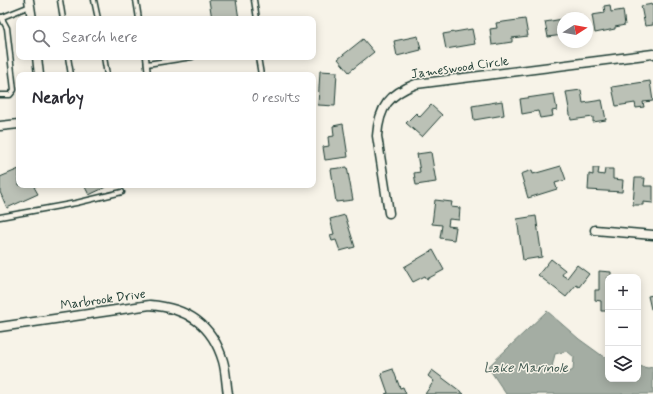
<!DOCTYPE html>
<meta charset="utf-8">
<style>
:root{--surface:#fff;--page:#f7f7f7;--text:#2b2b33;--muted:#7c7c81;--line:#e1e1e2}
body{margin:0;font-family:Mynerve,sans-serif;background:var(--page);color:var(--text)}
.controls{position:absolute;right:12px;bottom:12px;display:grid;overflow:hidden;border-radius:8px;box-shadow:0 2px 10px #0003}
.controls button{width:36px;height:36px;display:grid;place-items:center;padding:0;border:0;border-bottom:1px solid var(--line);background:var(--surface);color:var(--text);font:20px sans-serif}
.compass{position:absolute;left:557px;top:12px;width:36px;height:36px;border-radius:50%;background:var(--surface);box-shadow:0 2px 10px #0003;rotate:79deg}
.list{margin:0;padding:0;list-style:none}
h2{display:flex;justify-content:space-between;align-items:center;height:52px;margin:0;padding:0 16px;font-size:17px}
h2 small{font-size:13px;font-weight:400;color:var(--muted)}
.icon{flex:none;width:22px;height:22px;fill:none;stroke:currentColor;stroke-width:2;stroke-linecap:round;stroke-linejoin:round}
.map{position:relative;flex:none;width:653px;height:394px;overflow:hidden}
.search{position:absolute;background:var(--surface);box-shadow:0 2px 10px #0003;left:16px;top:16px;width:300px;height:44px;display:flex;align-items:center;gap:10px;box-sizing:border-box;padding:0 14px;border-radius:8px;color:var(--muted);font-size:15px}
.panel{position:absolute;background:var(--surface);box-shadow:0 2px 10px #0003;left:16px;top:72px;width:300px;height:116px;border-radius:8px}
.map>svg:first-child{display:block}
</style>
<div class="map">
<svg width="653" height="394" viewBox="0 0 653 394">
<rect width="100%" height="100%" fill="#f7f3e8"/>
<filter id="ink" filterUnits="userSpaceOnUse"><feTurbulence type="fractalNoise" baseFrequency=".025" numOctaves="2"/><feDisplacementMap in="SourceGraphic" scale="8" xChannelSelector="R" yChannelSelector="G"/><feConvolveMatrix kernelMatrix="1 2 1 2 8 2 1 2 1" color-interpolation-filters="sRGB"/></filter>
<g filter="url(#ink)">
<!-- water -->
<path fill="#a4ada3" stroke="#6f8077" fill-rule="evenodd" d="M547,311L579,339L608,360V379H638V366L648,368L653,367V394H506L488,367ZM567,351L574,357L573,370L564,375L552,367L555,354Z"/>
<!-- building -->
<g fill="#bbc1b6" stroke="#1f3d34">
<polygon points="209,0 236,0 239,19 212,19"/>
<polygon points="653,4 653,25 645,26 641,6"/>
<polygon points="610,5 611,12 623,10 625,25 615,27 615,29 595,33 592,15 605,13 604,6"/>
<polygon points="525,19 528,36 512,38 512,42 492,45 490,29 497,28 496,23"/>
<polygon points="563,19 563,35 548,37 545,22"/>
<polygon points="472,29 475,44 446,49 443,34"/>
<polygon points="418,36 421,50 397,56 394,41"/>
<polygon points="363,39 374,52 349,72 338,59"/>
<polygon points="320,71 337,72 335,106 318,105"/>
<polygon points="650,81 653,101 643,102 644,107 636,108 635,103 616,106 612,87"/>
<polygon points="581,90 583,103 602,100 606,120 593,122 593,117 571,120 566,92"/>
<polygon points="554,94 557,110 552,111 553,116 540,118 538,111 522,114 520,99"/>
<polygon points="502,101 504,115 474,120 472,106"/>
<polygon points="431,105 442,115 422,137 406,123 416,113 420,117"/>
<polygon points="343,124 348,157 325,160 323,147 329,146 328,137 334,136 333,126"/>
<polygon points="431,152 436,182 416,185 414,173 420,172 417,154"/>
<polygon points="561,166 566,180 555,183 557,189 528,198 521,174 532,170 533,174"/>
<polygon points="347,167 353,200 336,202 331,169"/>
<polygon points="593,168 599,168 598,174 604,175 605,169 613,169 613,179 623,180 622,192 588,190 589,174 593,175"/>
<polygon points="19,169 19,185 38,185 34,187 38,194 7,208 0,192 0,177"/>
<polygon points="635,178 645,178 644,186 653,186 653,203 643,202 643,205 633,205"/>
<polygon points="84,185 110,185 89,195"/>
<polygon points="435,200 452,202 451,207 460,208 459,220 449,219 448,226 456,227 454,240 440,238 442,225 432,224"/>
<polygon points="345,215 355,247 340,251 336,240 332,241 330,235 334,234 330,219"/>
<polygon points="536,216 542,257 523,260 517,219"/>
<polygon points="433,250 444,270 427,279 425,276 413,282 404,267"/>
<polygon points="551,259 565,270 562,275 567,278 577,265 589,274 579,287 576,285 566,297 538,275"/>
<polygon points="599,271 611,272 611,277 608,277 608,311 601,311 601,301 595,300 595,290 599,290"/>
<polygon points="653,295 653,309 651,309 648,296"/>
<polygon points="393,369 400,388 403,387 406,394 385,394 388,393 381,373"/>
<polygon points="432,370 464,394 425,394 434,381 428,376"/>
</g>
<g fill="none" stroke-linecap="round" stroke-linejoin="round">
<!-- service casing -->
<g stroke="#1f3d34" stroke-width="7">
<g id="service">
<polyline points="60,0 63,19"/>
<polyline points="94,0 98,19"/>
<polyline points="136,0 139,19"/>
<polyline points="254,0 257,19"/>
<polyline points="0,18 30,6"/>
<polyline points="68,57 71,75"/>
<polyline points="104,57 107,75"/>
<polyline points="146,57 148,75"/>
<polyline points="258,57 261,75"/>
<polyline points="147,64 192,57"/>
<polyline points="0,95 10,95 14,90 7,28 1,17"/>
<polyline points="0,217 76,203 122,192"/>
</g>
</g>
<!-- minor casing -->
<g stroke="#1f3d34" stroke-width="11">
<g id="minor">
<polyline points="29,0 32,19"/>
<polyline points="37,57 39,75"/>
<polyline points="0,126 19,124"/>
<path d="M389,213L377,136C379,107 389,94 416,84L653,54"/>
<polyline points="595,230 653,235"/>
<path d="M0,327L150,305C187,308 212,324 223,361C226,371 226,383 228,394"/>
</g>
</g>
<!-- service -->
<use href="#service" stroke="#f7f3e8" stroke-width="4"/>
<!-- minor -->
<use href="#minor" stroke="#f7f3e8" stroke-width="8"/>
</g>
</g>
<g text-anchor="middle" dominant-baseline="central" stroke-width="3" stroke-linejoin="round" paint-order="stroke">
<!-- street labels -->
<g font-size="13" fill="#1f3d34" stroke="#f7f3e8">
<text transform="translate(460 68) rotate(-8)">Jameswood Circle</text>
<text transform="translate(103 300) rotate(-8)">Marbrook Drive</text>
</g>
<!-- water labels -->
<g font-size="14" font-style="italic" fill="#405950" stroke="#f7f3e8">
<text x="526" y="368">Lake Marinole</text>
</g>
</g>
</svg>
<div class="controls">
<button>+</button>
<button>−</button>
<button><svg class="icon" aria-label="layers" viewBox="0 0 24 24"><path d="M12 4l9 5-9 5-9-5zM3 14l9 5 9-5"/></svg></button>
</div>
<svg class="compass" viewBox="-18 -18 36 36"><path d="M0-13l5 13h-10z" fill="#e53935"/><path d="M0 13l5-13h-10z" fill="#7c7c81"/></svg>
<div class="search"><svg class="icon" aria-label="search" viewBox="0 0 24 24"><circle cx="10" cy="10" r="6"/><path d="M15 15l6 6"/></svg>Search here</div>
<section class="panel">
<h2>Nearby<small>0 results</small></h2>
<ul class="list">
</ul>
</section>
</div>
